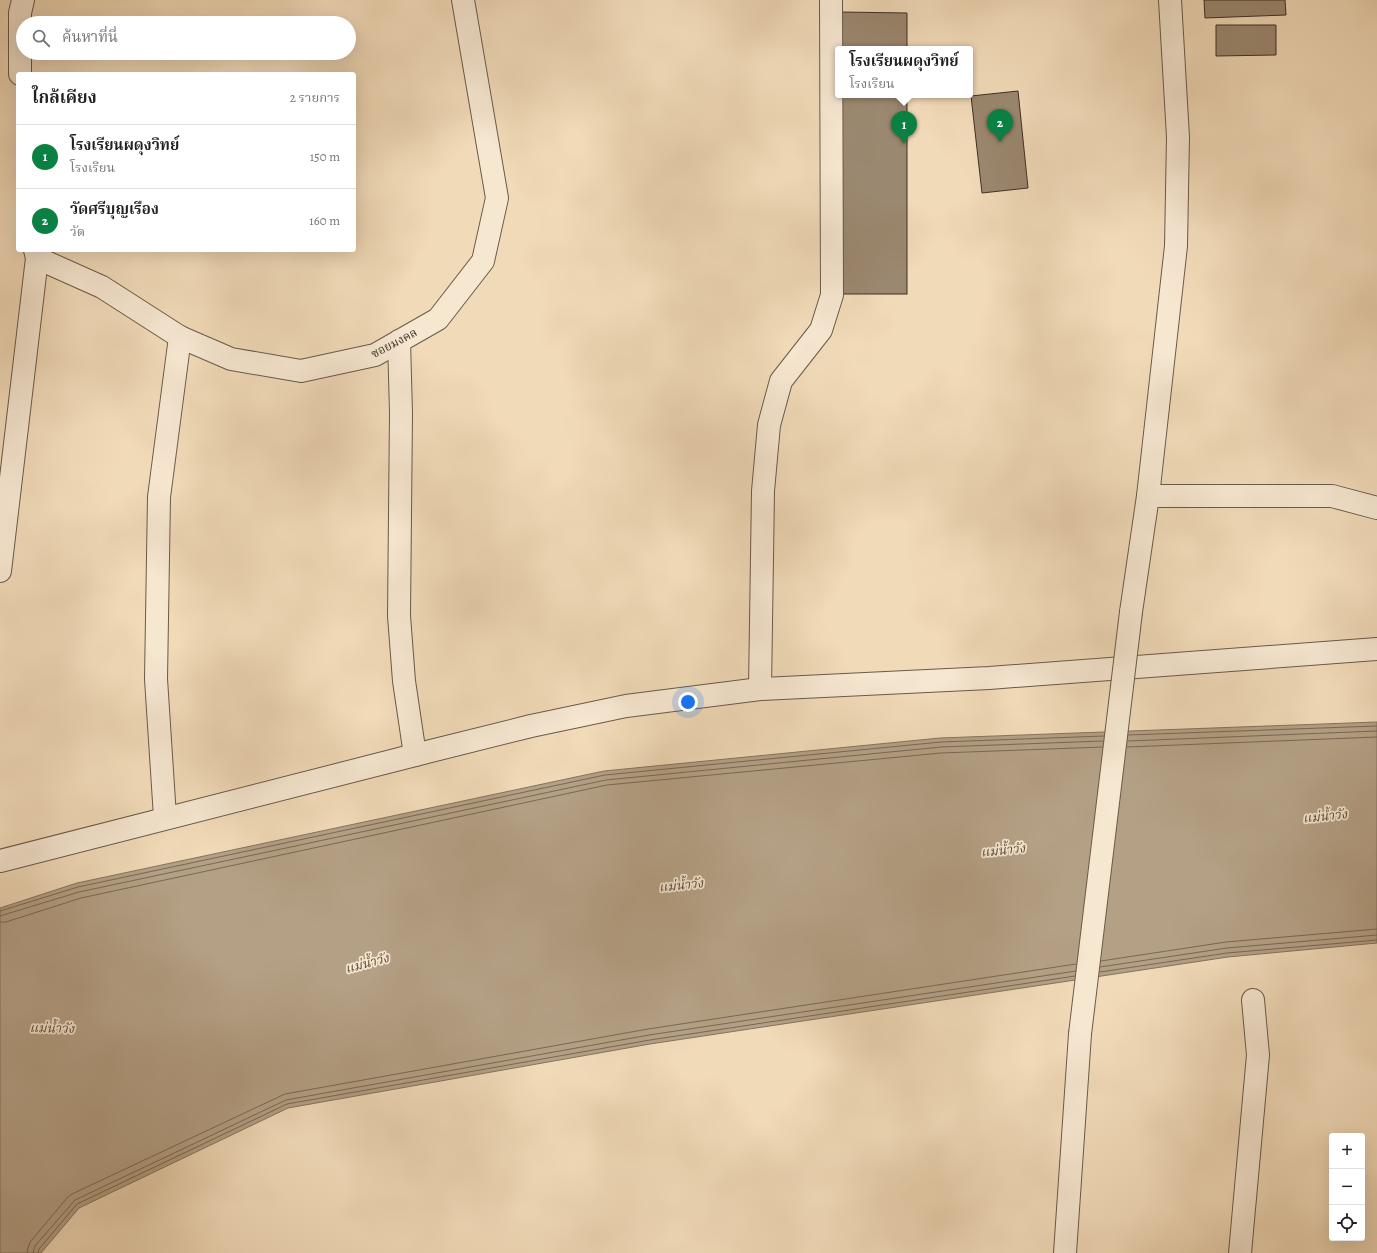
<!DOCTYPE html>
<html lang="th">
<meta charset="utf-8">
<style>
:root{--surface:#fff;--page:#f2f2f2;--text:#202124;--muted:#757577;--line:#e0e0e0;--accent:#0b8043}
body{margin:0;font-family:Alegreya,"Noto Serif Thai",serif;background:var(--page);color:var(--text)}
.controls{position:absolute;right:12px;bottom:12px;display:grid;overflow:hidden;border-radius:4px;box-shadow:0 4px 16px #0002}
.controls button{width:36px;height:36px;display:grid;place-items:center;padding:0;border:0;border-bottom:1px solid var(--line);background:var(--surface);color:var(--text);font:20px sans-serif}
.you{position:absolute;left:688px;top:702px;width:14px;height:14px;margin:-10px;border:3px solid #fff;border-radius:50%;background:#1a73e8;box-shadow:0 0 0 6px #1a73e833}
.badge{display:grid;place-items:center;width:26px;height:26px;border-radius:50%;background:var(--accent);color:#fff;font-size:13px;font-weight:700}
.pin{position:absolute;translate:-50% -33px;filter:drop-shadow(0 1px 2px #0008)}
.pin::after{content:'';position:absolute;top:21px;width:14px;height:12px;background:inherit;clip-path:polygon(0 0,100% 0,50% 100%)}
.popup{position:absolute;left:835px;top:46px;width:138px;height:52px;box-sizing:border-box;display:grid;place-content:center;border-radius:4px;background:var(--surface);filter:drop-shadow(0 1px 3px #0005);font-size:13px;white-space:nowrap;color:var(--muted)}
.popup b{font-size:15px;color:var(--text)}
.popup::after{content:'';position:absolute;left:50%;top:100%;margin-left:-8px;border:8px solid transparent;border-top-color:var(--surface)}
.list{margin:0;padding:0;list-style:none}
h2{display:flex;justify-content:space-between;align-items:center;height:52px;margin:0;padding:0 16px;font-size:17px}
h2 small{font-size:13px;font-weight:400;color:var(--muted)}
.list li{display:grid;grid-template-columns:26px 1fr auto;gap:12px;align-items:center;box-sizing:border-box;height:64px;padding:0 16px;border-top:1px solid var(--line)}
.list b{display:block;font-size:15px;white-space:nowrap}
.list p{margin:0;font-size:13px;white-space:nowrap;color:var(--muted)}
.list em{font-size:13px;font-style:normal;color:var(--muted)}
.icon{flex:none;width:22px;height:22px;fill:none;stroke:currentColor;stroke-width:2;stroke-linecap:round;stroke-linejoin:round}
.map{position:relative;flex:none;width:1377px;height:1253px;overflow:hidden}
.search{position:absolute;background:var(--surface);box-shadow:0 4px 16px #0002;left:16px;top:16px;width:340px;height:44px;display:flex;align-items:center;gap:10px;box-sizing:border-box;padding:0 14px;border-radius:22px;color:var(--muted);font-size:15px}
.panel{position:absolute;background:var(--surface);box-shadow:0 4px 16px #0002;left:16px;top:72px;width:340px;height:180px;border-radius:4px}
.map>svg:first-child{display:block}
</style>
<div class="map">
<svg width="1377" height="1253" viewBox="0 0 1377 1253">
<rect width="100%" height="100%" fill="#f1dab8"/>
<filter id="stains"><feTurbulence type="fractalNoise" baseFrequency=".005" numOctaves="4"/><feColorMatrix values="0 0 0 0 .2 0 0 0 0 .09 0 0 0 0 .02 0 0 0 .5 -.17"/></filter>
<radialGradient id="worn" r=".72"><stop offset=".6" stop-color="#630" stop-opacity="0"/><stop offset="1" stop-color="#630" stop-opacity=".3"/></radialGradient>
<!-- water -->
<polygon fill="#b4a085" stroke="#84735d" points="1377,722 1377,943 1228,957 650,1044 288,1108 79,1208 41,1253 0,1253 0,908 77,883 604,771 940,738"/>
<g fill="none" stroke-linecap="round" stroke-linejoin="round">
<!-- shore -->
<g stroke="#786854" stroke-width="1">
<polyline points="1128,735 1377,726"/>
<polyline points="1128,741 1377,731"/>
<polyline points="1127,747 1377,737"/>
<polyline points="0,911 78,887 605,775 941,742 1104,736"/>
<polyline points="0,916 79,892 606,780 941,747 1103,741"/>
<polyline points="0,922 6,922 81,898 607,785 941,753 1103,747"/>
<polyline points="1101,961 1226,942 1377,929"/>
<polyline points="1100,967 1227,948 1377,935"/>
<polyline points="1100,972 1227,953 1377,940"/>
<polyline points="27,1253 28,1248 30,1242 67,1198 72,1194 285,1094 648,1029 1076,964"/>
<polyline points="33,1253 35,1246 75,1200 286,1100 649,1035 1076,971"/>
<polyline points="38,1253 39,1249 77,1204 287,1104 650,1040 1075,976"/>
</g>
</g>
<!-- building -->
<g fill="#9b8870" stroke="#3d3022">
<polygon points="1204,0 1285,0 1286,15 1205,18"/>
<polygon points="841,12 907,13 907,49 841,49"/>
<polygon points="1216,25 1276,25 1276,55 1216,56"/>
<polygon points="1018,91 1028,188 982,193 971,96"/>
<rect x="841" y="95" width="66" height="199"/>
</g>
<g fill="none" stroke-linecap="round" stroke-linejoin="round">
<!-- minor casing -->
<g stroke="#6a5a48" stroke-width="24">
<g id="minor">
<polyline points="20,74 20,13 23,0"/>
<polyline points="37,258 102,287 180,337 231,359 301,371 375,355 438,319 483,261 497,198 463,0"/>
<polyline points="399,341 401,413 399,616 404,681 415,755"/>
<polyline points="1148,496 1332,496 1377,508"/>
<polyline points="0,571 37,258 35,250"/>
<polyline points="1131,612 1148,496 1176,246 1178,137 1170,0"/>
<polyline points="760,689 763,491 769,425 781,381 821,330 832,295 831,0"/>
<polyline points="165,817 156,679 159,497 180,337"/>
<polyline points="0,861 415,755 531,726 626,706 760,689 989,678 1377,649"/>
<polyline points="1065,1253 1080,1034"/>
<polyline points="1240,1253 1258,1055 1253,1000"/>
</g>
</g>
<!-- minor -->
<use href="#minor" stroke="#f6e7d1" stroke-width="22"/>
<!-- minor-bridge casing -->
<g stroke="#6a5a48" stroke-width="24" stroke-linecap="butt">
<polyline id="minor-bridge" points="1080,1034 1131,612"/>
</g>
<!-- minor-bridge -->
<use href="#minor-bridge" stroke="#f6e7d1" stroke-width="22"/>
</g>
<g text-anchor="middle" dominant-baseline="central" stroke-width="3.5" stroke-linejoin="round" paint-order="stroke">
<!-- street labels -->
<g font-size="12" fill="#3d3022" stroke="#f6e7d1">
<text transform="translate(394 343) rotate(-28)">ซอยมงคล</text>
</g>
<!-- water labels -->
<g font-size="13" font-style="italic" fill="#5b4c3b" stroke="#f6e7d1">
<text transform="translate(1325 816) rotate(-6)">แม่น้ำวัง</text>
<text transform="translate(1003 850) rotate(-6)">แม่น้ำวัง</text>
<text transform="translate(681 885) rotate(-6)">แม่น้ำวัง</text>
<text transform="translate(367 963) rotate(-15)">แม่น้ำวัง</text>
<text transform="translate(52 1028) rotate(1)">แม่น้ำวัง</text>
</g>
</g>
<rect width="100%" height="100%" filter="url(#stains)"/>
<rect width="100%" height="100%" fill="url(#worn)"/>
</svg>
<div class="controls">
<button>+</button>
<button>−</button>
<button><svg class="icon" aria-label="locate" viewBox="0 0 24 24"><circle cx="12" cy="12" r="6"/><path d="M12 2v4M12 18v4M2 12h4M18 12h4"/></svg></button>
</div>
<div class="you"></div>
<div class="pin badge" style="left:904px;top:144px">1</div>
<div class="popup"><b>โรงเรียนผดุงวิทย์</b>โรงเรียน</div>
<div class="pin badge" style="left:1000px;top:142px">2</div>
<div class="search"><svg class="icon" aria-label="search" viewBox="0 0 24 24"><circle cx="10" cy="10" r="6"/><path d="M15 15l6 6"/></svg>ค้นหาที่นี่</div>
<section class="panel">
<h2>ใกล้เคียง<small>2 รายการ</small></h2>
<ul class="list">
<li><span class="badge">1</span><div><b>โรงเรียนผดุงวิทย์</b><p>โรงเรียน</p></div><em>150 m</em></li>
<li><span class="badge">2</span><div><b>วัดศรีบุญเรือง</b><p>วัด</p></div><em>160 m</em></li>
</ul>
</section>
</div>
